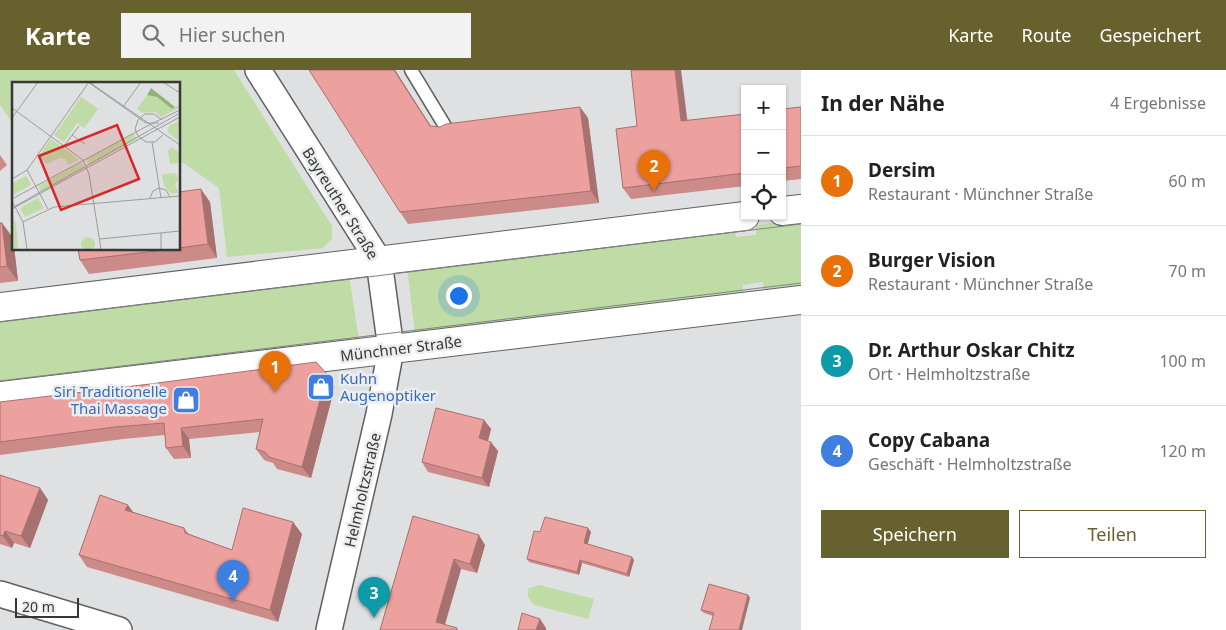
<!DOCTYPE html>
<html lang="de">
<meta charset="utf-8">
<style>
:root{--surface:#fff;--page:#f2f2f2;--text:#222;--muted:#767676;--line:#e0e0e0;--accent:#67612d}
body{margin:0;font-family:"Noto Sans",sans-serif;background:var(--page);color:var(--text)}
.controls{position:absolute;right:15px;top:15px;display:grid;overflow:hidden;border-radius:0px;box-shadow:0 1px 4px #0004}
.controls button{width:45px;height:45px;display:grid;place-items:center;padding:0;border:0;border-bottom:1px solid var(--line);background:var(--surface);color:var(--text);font:25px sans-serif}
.scale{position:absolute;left:15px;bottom:12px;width:64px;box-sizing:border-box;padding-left:5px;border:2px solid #373738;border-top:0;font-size:14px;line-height:18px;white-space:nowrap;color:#373738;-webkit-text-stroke:4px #ecedef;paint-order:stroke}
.you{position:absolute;left:458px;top:225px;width:18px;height:18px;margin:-12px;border:4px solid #fff;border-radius:50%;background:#1a73e8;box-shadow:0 0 0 8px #1a73e833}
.badge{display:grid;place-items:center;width:32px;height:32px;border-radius:50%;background:var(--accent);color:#fff;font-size:16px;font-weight:700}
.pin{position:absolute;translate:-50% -41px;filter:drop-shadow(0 1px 2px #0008)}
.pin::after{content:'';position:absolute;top:26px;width:18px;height:15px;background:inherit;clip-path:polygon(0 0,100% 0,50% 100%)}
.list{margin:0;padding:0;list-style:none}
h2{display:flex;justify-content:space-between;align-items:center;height:65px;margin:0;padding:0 20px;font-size:21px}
h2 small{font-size:16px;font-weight:400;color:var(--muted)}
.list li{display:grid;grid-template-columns:32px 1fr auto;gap:15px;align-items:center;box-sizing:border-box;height:90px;padding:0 20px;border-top:1px solid var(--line)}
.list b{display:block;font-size:19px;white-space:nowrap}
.list p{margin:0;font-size:16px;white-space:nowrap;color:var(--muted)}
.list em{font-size:16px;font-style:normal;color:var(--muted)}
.actions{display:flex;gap:10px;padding:15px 20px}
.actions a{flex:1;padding:11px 0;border:1px solid var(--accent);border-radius:0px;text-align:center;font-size:18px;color:var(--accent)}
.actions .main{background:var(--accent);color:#fff}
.icon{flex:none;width:28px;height:28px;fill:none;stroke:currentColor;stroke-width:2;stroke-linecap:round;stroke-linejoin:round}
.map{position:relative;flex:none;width:801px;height:560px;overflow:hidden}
header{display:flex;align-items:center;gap:30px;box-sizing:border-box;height:70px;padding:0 25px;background:var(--accent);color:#fff}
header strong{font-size:24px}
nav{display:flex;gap:28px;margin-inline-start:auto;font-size:18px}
.search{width:350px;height:45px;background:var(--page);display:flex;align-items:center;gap:12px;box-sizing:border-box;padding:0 18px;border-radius:0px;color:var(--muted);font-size:19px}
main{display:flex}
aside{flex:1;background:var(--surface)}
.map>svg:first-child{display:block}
</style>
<header>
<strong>Karte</strong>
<div class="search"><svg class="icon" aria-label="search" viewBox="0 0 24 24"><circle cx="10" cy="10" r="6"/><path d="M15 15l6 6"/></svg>Hier suchen</div>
<nav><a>Karte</a><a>Route</a><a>Gespeichert</a></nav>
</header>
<main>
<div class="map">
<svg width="801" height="560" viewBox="0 0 801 560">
<rect width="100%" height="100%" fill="#dfe0e1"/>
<!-- green -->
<g fill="#bfdca7">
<polygon points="0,0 234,0 332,156 332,169 323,178 227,187 219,118 179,90 179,14 14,14 14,55 0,35"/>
<polygon points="801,149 801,217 764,222 763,212 743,215 743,224 415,264 407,197 735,157 736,167 756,165 756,155"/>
<polygon points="349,205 359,270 0,312 0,248"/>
<path d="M539,515L594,529L588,549L535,535C529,530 526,526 529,518Z"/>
</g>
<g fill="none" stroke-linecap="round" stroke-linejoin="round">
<!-- lane casing -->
<g stroke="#606162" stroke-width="15">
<polyline id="lane" points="411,0 448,61"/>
</g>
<!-- street casing -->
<g stroke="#606162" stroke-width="28">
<g id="street">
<polyline points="258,0 379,191 391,279 379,344 329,560"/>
<polyline points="0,524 119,560"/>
</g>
</g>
<!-- secondary casing -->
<g stroke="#606162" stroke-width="30">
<g id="secondary">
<polyline points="782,141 801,139"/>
<polyline points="0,237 745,146"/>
<polyline points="0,326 801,230"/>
</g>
</g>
<!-- lane -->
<use href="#lane" stroke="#fff" stroke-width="12"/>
<!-- street -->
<use href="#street" stroke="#fff" stroke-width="25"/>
<!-- secondary -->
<use href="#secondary" stroke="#fff" stroke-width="28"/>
<!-- tram -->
<g stroke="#828384" stroke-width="1">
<polyline points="0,252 801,154"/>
<polyline points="0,311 801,213"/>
</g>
</g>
<!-- wall -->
<g fill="#cc8a88">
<polygon points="395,0 431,56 440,57 580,37 588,48 599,133 408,154 400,142"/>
<polygon points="801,37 801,109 782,111 782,39"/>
<polygon points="745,44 745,116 631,129 623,118 637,56"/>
<polygon points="0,85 7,95 0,101"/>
<polygon points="179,122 210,132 217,188 89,204 80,190 78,179 179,179"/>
<polygon points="0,153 2,153 13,168 18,211 0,213"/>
<polygon points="335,316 311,408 277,399 273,393 264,390 256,379 260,362 189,369 191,388 174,389 166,378 165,365 123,369 0,385 0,332"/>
<polygon points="484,350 491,359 488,371 498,381 489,417 428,402 422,392"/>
<polygon points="0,405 40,418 48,430 30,478 14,473 12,478 0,474"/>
<polygon points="133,442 184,458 189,464 232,480 302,464 278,552 87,497 79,485"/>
<polygon points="413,446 485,475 477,503 461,499 445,555 457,558 458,560 380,560"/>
<polygon points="540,462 591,462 587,474 634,490 629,507 582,493 579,505 529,492 527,489"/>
<polygon points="748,525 750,528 713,546 704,543 701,540"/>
</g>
<!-- shaded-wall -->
<g fill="#a6716f">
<polygon points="394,0 395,0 438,68 430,56"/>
<polygon points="675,0 681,0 689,63 681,51"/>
<polygon points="580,37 588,48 599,133 591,121"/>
<polygon points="201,119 210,132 217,188 208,174"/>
<polygon points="2,153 13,168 18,211 7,196"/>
<polygon points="327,304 335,316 311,408 302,397"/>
<polygon points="484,350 491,359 486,378 479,368"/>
<polygon points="181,358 189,369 191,388 183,376"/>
<polygon points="491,372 498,381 489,417 482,408"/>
<polygon points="40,418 48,430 30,478 21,466"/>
<polygon points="128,435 136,446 125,440"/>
<polygon points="293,452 302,464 278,552 270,540"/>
<polygon points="588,458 591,462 587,477 584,473"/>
<polygon points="5,461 14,473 12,478 3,466"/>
<polygon points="479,465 485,475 477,503 470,494"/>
<polygon points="632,487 634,490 629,507 627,504"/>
<polygon points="454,489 461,499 443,560 436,552"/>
<polygon points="580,490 582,493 579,505 577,502"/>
<polygon points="748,525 750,528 742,560 739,560"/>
<polygon points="540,549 546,558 546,560 536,560"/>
</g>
<!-- building -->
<g fill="#eda19e" stroke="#a6716f">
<polygon points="309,0 394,0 430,56 440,57 446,54 580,37 591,121 400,142"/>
<polygon points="631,0 675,0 681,51 745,44 745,103 623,118 616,59 637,56"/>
<polygon points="801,37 801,96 782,98 782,39"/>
<polygon points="201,119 208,174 179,178 179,122"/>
<polygon points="0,153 2,153 7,196 0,197"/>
<polygon points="78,179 173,179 80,190"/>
<polygon points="316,292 327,304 302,397 269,387 265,382 256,379 263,349 181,358 183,376 166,378 164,353 115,357 0,372 0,332 150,314"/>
<polygon points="436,338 484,350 479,368 491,372 482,408 422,392"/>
<polygon points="0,405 40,418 21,466 5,461 3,466 0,465"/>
<polygon points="100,425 128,435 125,440 184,458 185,463 232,480 243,438 293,452 270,540 79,485"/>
<polygon points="413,446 479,465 470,494 454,489 436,552 457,558 456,560 380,560"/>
<polygon points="545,447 588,458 584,473 632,487 627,504 580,490 577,502 527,489 534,461 540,462"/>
<polygon points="709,514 748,525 739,560 709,560 714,543 701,540"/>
<polygon points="522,543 540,549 536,560 518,560"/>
</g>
<!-- icons -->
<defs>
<g id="shop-square" transform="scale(1.4375)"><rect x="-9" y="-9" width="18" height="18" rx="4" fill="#3f7fe0" stroke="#ecedef"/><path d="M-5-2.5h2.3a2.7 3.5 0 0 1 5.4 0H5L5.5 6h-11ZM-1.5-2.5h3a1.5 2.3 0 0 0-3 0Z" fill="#fff"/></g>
</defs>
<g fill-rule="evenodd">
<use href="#shop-square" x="321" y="317"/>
<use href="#shop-square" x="186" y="330"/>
</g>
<g text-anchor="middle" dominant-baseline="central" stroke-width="5" stroke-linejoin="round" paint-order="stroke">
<!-- street labels -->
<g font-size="15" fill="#373738" stroke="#ecedef">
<text transform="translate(341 133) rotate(58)">Bayreuther Straße</text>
<text transform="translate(401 278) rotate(-7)">Münchner Straße</text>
<text transform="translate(362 420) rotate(-77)">Helmholtzstraße</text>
</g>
<!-- shop labels -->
<g font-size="15" fill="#366cbe" stroke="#ecedef" text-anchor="start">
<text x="340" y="308">Kuhn<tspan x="340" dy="17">Augenoptiker</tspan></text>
<text x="167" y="321" text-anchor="end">Siri Traditionelle<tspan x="167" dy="17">Thai Massage</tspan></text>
</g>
</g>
<!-- overview -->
<g transform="translate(12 12)">
<rect width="168" height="168" fill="#dfe0e1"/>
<path d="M135,13L145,15L160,27L167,23V26L149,35L143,30L130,31L125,27ZM69,15L86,27L72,46L65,41L52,60L42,53ZM167,39L166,55L167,59L155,49L157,44ZM121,51L125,57L78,83L74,77ZM39,57L65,76L66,78L57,83L53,77L48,76L35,82L26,75ZM159,65L167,70V81L158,82L156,69ZM69,80L73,86L29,110L27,104ZM162,91L165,93L166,100L163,101L166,111L160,112L152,104L150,93ZM14,94L19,103L1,113L0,101ZM26,116L32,126L13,135L8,126ZM0,134L4,142L6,167H0ZM69 162a7 7 0 1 1 14 0a7 7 0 1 1-14 0Z" fill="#bfdca7"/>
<path d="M139,6L163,25L160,27L145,15L135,13Z" fill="#92b275"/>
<path fill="none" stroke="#9c9c9d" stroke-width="1" d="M76,0L134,41H147M77,0L168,63M151,0L168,11M111,25L129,0M0,26L71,78L77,92L89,167M0,36L26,0M150,38L142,32H133L126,38L123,47L126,54L134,60H143L151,53M137,43L168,28M144,48L168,35M60,53L73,62M140,60L149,116M52,64L67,44M15,88L36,127M0,97L15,88L77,0M138,116L141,109L147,106L154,108L158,115M0,117L137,43M0,119L11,140L15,167M0,126L168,31M0,127L144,48M11,140L42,125L168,114M149,151V167M88,157L168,149"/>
<path fill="#d62828" fill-opacity="0.15" stroke="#d62828" stroke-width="2.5" d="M105,43L127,97L49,128L27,74Z"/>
<rect width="168" height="168" fill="none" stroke="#373738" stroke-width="2.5"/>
</g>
</svg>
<div class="controls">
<button>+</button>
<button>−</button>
<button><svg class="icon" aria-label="locate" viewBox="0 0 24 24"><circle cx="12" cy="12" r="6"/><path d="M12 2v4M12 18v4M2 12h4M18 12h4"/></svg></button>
</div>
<div class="scale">20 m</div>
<div class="you"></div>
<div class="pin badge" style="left:275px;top:322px;background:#e8710a">1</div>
<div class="pin badge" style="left:654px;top:121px;background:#e8710a">2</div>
<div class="pin badge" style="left:374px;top:548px;background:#0f9aa8">3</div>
<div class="pin badge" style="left:233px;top:531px;background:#3f7fe0">4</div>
</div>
<aside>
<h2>In der Nähe<small>4 Ergebnisse</small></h2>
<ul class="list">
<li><span class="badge" style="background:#e8710a">1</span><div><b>Dersim</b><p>Restaurant · Münchner Straße</p></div><em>60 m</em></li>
<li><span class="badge" style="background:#e8710a">2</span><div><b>Burger Vision</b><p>Restaurant · Münchner Straße</p></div><em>70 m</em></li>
<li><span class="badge" style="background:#0f9aa8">3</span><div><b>Dr. Arthur Oskar Chitz</b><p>Ort · Helmholtzstraße</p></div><em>100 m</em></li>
<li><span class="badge" style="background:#3f7fe0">4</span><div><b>Copy Cabana</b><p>Geschäft · Helmholtzstraße</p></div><em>120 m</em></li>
</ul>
<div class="actions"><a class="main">Speichern</a><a>Teilen</a></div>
</aside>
</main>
